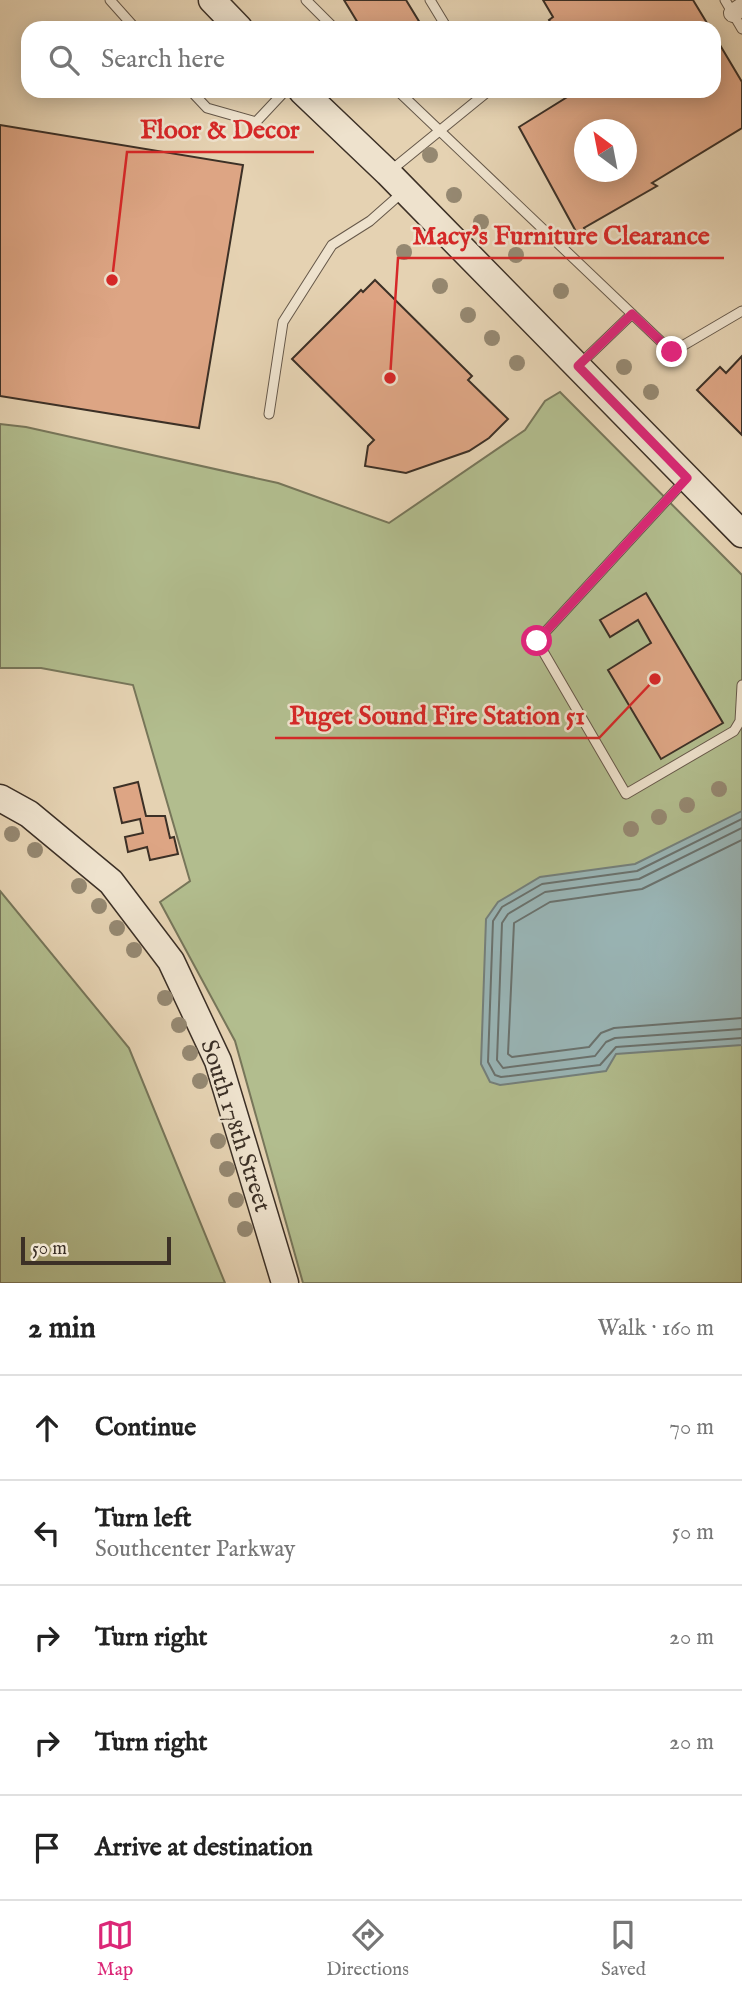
<!DOCTYPE html>
<meta charset="utf-8">
<style>
:root{--surface:#fff;--page:#f6f6f6;--text:#222;--muted:#767676;--line:#e0e0e0;--accent:#db2777}
body{margin:0;font-family:"IM FELL English",serif;background:var(--page);color:var(--text)}
.compass{position:absolute;left:574px;top:119px;width:63px;height:63px;border-radius:50%;background:var(--surface);box-shadow:0 4px 18px #0003;rotate:328deg}
.scale{position:absolute;left:21px;bottom:18px;width:150px;box-sizing:border-box;padding-left:7px;border:4px solid #3c3026;border-top:0;font-size:19px;line-height:24px;white-space:nowrap;color:#3c3026;-webkit-text-stroke:5px #eee2cd;paint-order:stroke}
.stop{position:absolute;width:21px;height:21px;margin:-16px;border:5px solid #db2777;border-radius:50%;background:#fff}
.stop.end{background:#db2777;border-color:#fff;box-shadow:0 2px 7px #0008}
.list{margin:0;padding:0;list-style:none}
h2{display:flex;justify-content:space-between;align-items:center;height:91px;margin:0;padding:0 28px;font-size:30px}
h2 small{font-size:23px;font-weight:400;color:var(--muted)}
.list li{display:grid;grid-template-columns:46px 1fr auto;gap:21px;align-items:center;box-sizing:border-box;height:105px;padding:0 28px;border-top:2px solid var(--line)}
.list b{display:block;font-size:26px;white-space:nowrap}
.list p{margin:0;font-size:23px;white-space:nowrap;color:var(--muted)}
.list em{font-size:23px;font-style:normal;color:var(--muted)}
.icon{flex:none;width:38px;height:38px;fill:none;stroke:currentColor;stroke-width:2;stroke-linecap:round;stroke-linejoin:round}
.map{position:relative;flex:none;width:742px;height:1283px;overflow:hidden}
.search{position:absolute;background:var(--surface);box-shadow:0 4px 18px #0003;left:21px;right:21px;top:21px;height:77px;display:flex;align-items:center;gap:18px;box-sizing:border-box;padding:0 24px;border-radius:21px;color:var(--muted);font-size:26px}
.sheet{height:616px;background:var(--surface)}
nav{display:flex;justify-content:space-around;align-items:center;box-sizing:border-box;height:98px;border-top:2px solid var(--line);background:var(--surface);font-size:19px;color:var(--muted)}
nav a{display:grid;justify-items:center;gap:4px}
nav .on{color:var(--accent)}
.map>svg:first-child{display:block}
</style>
<div class="map">
<svg width="742" height="1283" viewBox="0 0 742 1283">
<rect width="100%" height="100%" fill="#e5d2b2"/>
<filter id="stains"><feTurbulence type="fractalNoise" baseFrequency=".00286" numOctaves="4"/><feColorMatrix values="0 0 0 0 .2 0 0 0 0 .09 0 0 0 0 .02 0 0 0 .5 -.17"/></filter>
<radialGradient id="worn" r=".72"><stop offset=".6" stop-color="#630" stop-opacity="0"/><stop offset="1" stop-color="#630" stop-opacity=".3"/></radialGradient>
<!-- green -->
<g fill="#b2bd8e" stroke="#77765a" stroke-width="2">
<polygon points="560,392 742,575 742,1283 303,1283 235,1041 160,902 190,881 133,685 41,668 0,668 0,424 26,427 278,483 389,523 525,430 545,401"/>
<polygon points="0,891 129,1048 225,1283 0,1283"/>
</g>
<!-- water -->
<polygon fill="#99b5b6" stroke="#74807c" stroke-width="2" points="742,811 742,1045 616,1054 606,1071 500,1085 490,1082 481,1064 486,919 498,902 540,877 635,864"/>
<g fill="none" stroke-linecap="round" stroke-linejoin="round">
<!-- shore -->
<g stroke="#6a726e" stroke-width="2">
<polyline points="742,819 637,871 542,884 502,907 493,921 488,1062 495,1075 501,1077 600,1065 616,1047 742,1038"/>
<polyline points="742,828 639,879 545,892 508,914 502,923 497,1060 503,1068 595,1056 606,1042 615,1038 742,1029"/>
<polyline points="742,840 642,889 550,902 514,923 508,1054 512,1057 589,1047 601,1033 614,1028 742,1018"/>
</g>
</g>
<!-- building -->
<g fill="#dda584" stroke="#3c3026" stroke-width="2" fill-rule="evenodd">
<polygon points="344,0 406,0 420,23 411,28 361,28"/>
<polygon points="543,0 693,0 710,28 554,28 549,20 553,17"/>
<path d="M714,35L742,82V128L652,183L657,186L584,228L586,232L579,237L519,127L577,91H714ZM584,130H626V172H584Z"/>
<polygon points="0,125 243,165 199,428 0,396"/>
<polygon points="375,280 472,376 468,380 508,419 489,438 469,451 406,473 365,466 368,446 374,440 292,359 361,290 363,292"/>
<polygon points="742,356 742,435 697,390 720,367 726,373"/>
<polygon points="646,593 723,723 661,759 608,670 651,643 638,620 610,637 600,620"/>
<polygon points="138,782 146,816 165,816 170,838 174,837 178,854 150,860 147,847 128,852 125,837 143,833 140,819 122,823 114,788"/>
</g>
<g fill="none" stroke-linecap="round" stroke-linejoin="round">
<!-- lane casing -->
<g stroke="#665849" stroke-width="11">
<g id="lane">
<polyline points="110,0 135,28"/>
<polyline points="306,0 334,28"/>
<polyline points="430,0 447,28"/>
<polyline points="725,0 742,29"/>
<polyline points="191,91 207,108 256,122 285,91"/>
<polyline points="398,91 672,352 742,311"/>
<polyline points="389,172 486,93 484,91"/>
<polyline points="580,364 632,314"/>
<polyline points="269,414 283,322 332,245 370,221 404,191"/>
<polyline points="686,479 537,641 626,794 734,731 740,721 742,685"/>
</g>
</g>
<!-- street casing -->
<g stroke="#665849" stroke-width="20">
<polyline id="street" points="733,13 742,7"/>
</g>
<!-- secondary casing -->
<g stroke="#3c3026" stroke-width="29">
<g id="secondary">
<polyline points="212,0 239,28"/>
<polyline points="302,91 388,173 742,534"/>
<polyline points="0,798 29,814 111,882 171,961 218,1061 285,1283"/>
</g>
</g>
<!-- lane -->
<use href="#lane" stroke="#eee2cd" stroke-width="9"/>
<!-- street -->
<use href="#street" stroke="#eee2cd" stroke-width="18"/>
<!-- secondary -->
<use href="#secondary" stroke="#eee2cd" stroke-width="26"/>
</g>
<!-- trees -->
<g fill="#958871">
<circle cx="430" cy="155" r="8"/>
<circle cx="454" cy="195" r="8"/>
<circle cx="481" cy="222" r="8"/>
<circle cx="404" cy="252" r="8"/>
<circle cx="516" cy="255" r="8"/>
<circle cx="440" cy="286" r="8"/>
<circle cx="561" cy="291" r="8"/>
<circle cx="468" cy="315" r="8"/>
<circle cx="492" cy="338" r="8"/>
<circle cx="517" cy="363" r="8"/>
<circle cx="624" cy="367" r="8"/>
<circle cx="651" cy="392" r="8"/>
<circle cx="719" cy="789" r="8"/>
<circle cx="687" cy="805" r="8"/>
<circle cx="659" cy="817" r="8"/>
<circle cx="631" cy="829" r="8"/>
<circle cx="12" cy="834" r="8"/>
<circle cx="35" cy="850" r="8"/>
<circle cx="79" cy="886" r="8"/>
<circle cx="99" cy="906" r="8"/>
<circle cx="117" cy="928" r="8"/>
<circle cx="134" cy="950" r="8"/>
<circle cx="165" cy="998" r="8"/>
<circle cx="179" cy="1025" r="8"/>
<circle cx="190" cy="1053" r="8"/>
<circle cx="200" cy="1081" r="8"/>
<circle cx="218" cy="1141" r="8"/>
<circle cx="227" cy="1169" r="8"/>
<circle cx="236" cy="1200" r="8"/>
<circle cx="245" cy="1229" r="8"/>
</g>
<g fill="none" stroke-linecap="round" stroke-linejoin="round">
<!-- route -->
<polyline stroke="#db2777" stroke-width="9" points="537,641 687,478 578,366 632,314 672,352"/>
</g>
<g text-anchor="middle" dominant-baseline="central" stroke-width="5" stroke-linejoin="round" paint-order="stroke">
<!-- street labels -->
<g font-size="24" fill="#3c3026" stroke="#eee2cd">
<text transform="translate(235 1126) rotate(72)">South 178th Street</text>
</g>
</g>
<!-- callouts -->
<path fill="none" stroke="#d62828" stroke-width="2.5" d="M112 280L127 152H314M390 378L398 258H724M655 679L599 738H275"/>
<g fill="#d62828" stroke="#eee2cd" stroke-width="2.5">
<circle cx="112" cy="280" r="7"/>
<circle cx="390" cy="378" r="7"/>
<circle cx="655" cy="679" r="7"/>
</g>
<g font-size="26" text-anchor="middle" font-weight="bold" fill="#d62828" stroke="#eee2cd" stroke-width="5" stroke-linejoin="round" paint-order="stroke">
<text x="220" y="138">Floor &amp; Decor</text>
<text x="561" y="244">Macy's Furniture Clearance</text>
<text x="437" y="724">Puget Sound Fire Station 51</text>
</g>
<rect width="100%" height="100%" filter="url(#stains)"/>
<rect width="100%" height="100%" fill="url(#worn)"/>
</svg>
<svg class="compass" viewBox="-18 -18 36 36"><path d="M0-13l5 13h-10z" fill="#e53935"/><path d="M0 13l5-13h-10z" fill="#767676"/></svg>
<div class="scale">50 m</div>
<div class="stop" style="left:537px;top:641px"></div>
<div class="stop end" style="left:672px;top:352px"></div>
<div class="search"><svg class="icon" aria-label="search" viewBox="0 0 24 24"><circle cx="10" cy="10" r="6"/><path d="M15 15l6 6"/></svg>Search here</div>
</div>
<section class="sheet">
<h2>2 min<small>Walk · 160 m</small></h2>
<ul class="list">
<li><svg class="icon" aria-label="ahead" viewBox="0 0 24 24"><path d="M12 20V5M6 11l6-6 6 6"/></svg><div><b>Continue</b></div><em>70 m</em></li>
<li><svg class="icon" aria-label="left" viewBox="0 0 24 24"><path d="M17 20v-9H6M10 6l-5 5 5 5"/></svg><div><b>Turn left</b><p>Southcenter Parkway</p></div><em>50 m</em></li>
<li><svg class="icon" aria-label="right" viewBox="0 0 24 24"><path d="M7 20v-9h11M14 6l5 5-5 5"/></svg><div><b>Turn right</b></div><em>20 m</em></li>
<li><svg class="icon" aria-label="right" viewBox="0 0 24 24"><path d="M7 20v-9h11M14 6l5 5-5 5"/></svg><div><b>Turn right</b></div><em>20 m</em></li>
<li><svg class="icon" aria-label="arrive" viewBox="0 0 24 24"><path d="M6 21V4h12l-3 4 3 4H6"/></svg><div><b>Arrive at destination</b></div></li>
</ul>
</section>
<nav>
<a class="on"><svg class="icon" aria-label="map" viewBox="0 0 24 24"><path d="M3 6l6-2 6 2 6-2v14l-6 2-6-2-6 2zM9 4v14M15 6v14"/></svg>Map</a>
<a><svg class="icon" aria-label="directions" viewBox="0 0 24 24"><path d="M12 3l9 9-9 9-9-9zM9 14v-3h6M13 9l2 2-2 2"/></svg>Directions</a>
<a><svg class="icon" aria-label="saved" viewBox="0 0 24 24"><path d="M7 4h10v16l-5-4-5 4z"/></svg>Saved</a>
</nav>
